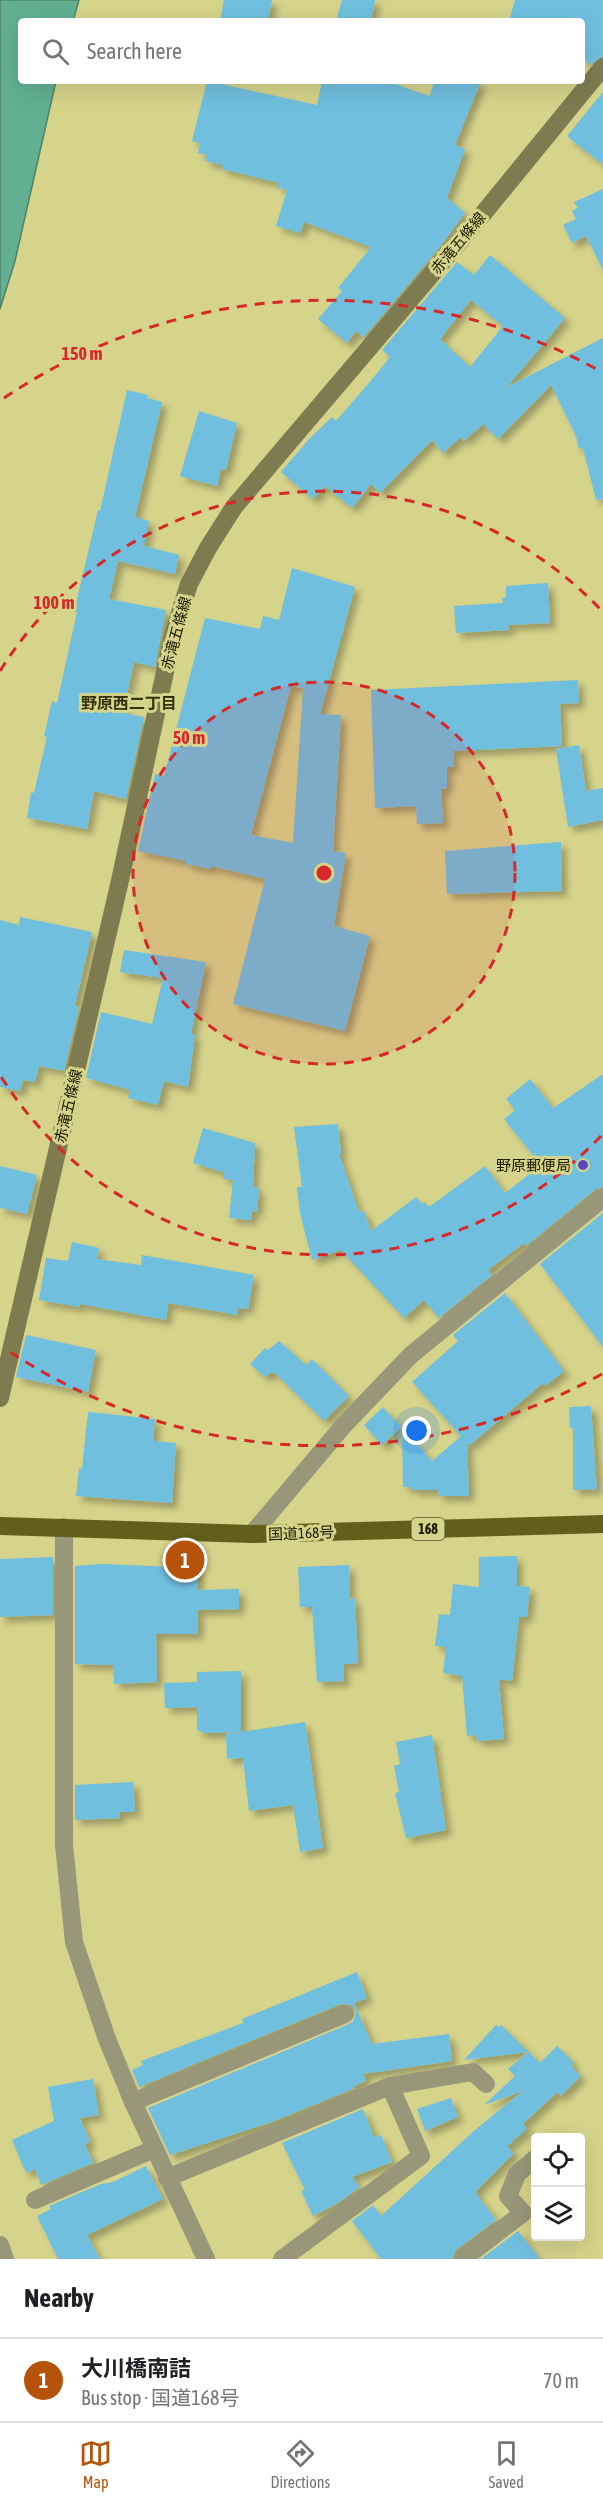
<!DOCTYPE html>
<meta charset="utf-8">
<style>
:root{--surface:#fff;--page:#f2f2f2;--text:#202124;--muted:#757577;--line:#e0e0e0;--accent:#b45309}
body{margin:0;font-family:"Asap Condensed","Noto Sans JP",sans-serif;background:var(--page);color:var(--text)}
.controls{position:absolute;right:18px;bottom:18px;display:grid;overflow:hidden;border-radius:6px;box-shadow:0 6px 24px #0002}
.controls button{width:54px;height:54px;display:grid;place-items:center;padding:0;border:0;border-bottom:2px solid var(--line);background:var(--surface);color:var(--text);font:30px sans-serif}
.you{position:absolute;left:417px;top:1431px;width:21px;height:21px;margin:-15px;border:4px solid #fff;border-radius:50%;background:#1a73e8;box-shadow:0 0 0 9px #1a73e833}
.badge{display:grid;place-items:center;width:39px;height:39px;border-radius:50%;background:var(--accent);color:#fff;font-size:20px;font-weight:700}
.pin{position:absolute;translate:-50% -50%;border:3px solid #fff;box-shadow:0 2px 6px #0006}
.list{margin:0;padding:0;list-style:none}
h2{display:flex;justify-content:space-between;align-items:center;height:78px;margin:0;padding:0 24px;font-size:26px}
h2 small{font-size:20px;font-weight:400;color:var(--muted)}
.list li{display:grid;grid-template-columns:39px 1fr auto;gap:18px;align-items:center;box-sizing:border-box;height:84px;padding:0 24px;border-top:2px solid var(--line)}
.list b{display:block;font-size:22px;white-space:nowrap}
.list p{margin:0;font-size:20px;white-space:nowrap;color:var(--muted)}
.list em{font-size:20px;font-style:normal;color:var(--muted)}
.icon{flex:none;width:33px;height:33px;fill:none;stroke:currentColor;stroke-width:2;stroke-linecap:round;stroke-linejoin:round}
.map{position:relative;flex:none;width:603px;height:2259px;overflow:hidden}
.search{position:absolute;background:var(--surface);box-shadow:0 6px 24px #0002;left:18px;right:18px;top:18px;height:66px;display:flex;align-items:center;gap:15px;box-sizing:border-box;padding:0 21px;border-radius:6px;color:var(--muted);font-size:22px}
.sheet{height:162px;background:var(--surface)}
nav{display:flex;justify-content:space-around;align-items:center;box-sizing:border-box;height:84px;border-top:2px solid var(--line);background:var(--surface);font-size:16px;color:var(--muted)}
nav a{display:grid;justify-items:center;gap:3px}
nav .on{color:var(--accent)}
.map>svg:first-child{display:block}
</style>
<div class="map">
<svg width="603" height="2259" viewBox="0 0 603 2259">
<defs>
<filter id="shadow"><feDropShadow dx="5.5" dy="5.5" stdDeviation="3" flood-color="#0004"/></filter>
</defs>
<rect width="100%" height="100%" fill="#d6d38b"/>
<!-- water -->
<polygon fill="#62b091" stroke="#4d8366" stroke-width="1.5" points="0,0 79,0 73,21 21,21 21,81 56,81 15,261 0,309"/>
<!-- building -->
<g fill="#6fbfdf" fill-rule="evenodd" filter="url(#shadow)">
<polygon points="224,0 272,0 268,21 220,21"/>
<polygon points="342,0 375,0 371,21 336,21"/>
<polygon points="515,0 603,0 603,56 590,65 582,56 582,21 509,21"/>
<polygon points="207,81 317,105 322,81 387,81 429,96 435,81 481,81 455,145 465,149 447,198 465,213 439,248 364,337 356,331 347,343 318,319 342,291 338,288 371,247 304,222 300,233 276,226 287,190 277,187 279,183 222,169 223,165 205,161 207,155 198,153 200,143 192,141"/>
<polygon points="603,92 603,165 567,136"/>
<polygon points="603,189 603,270 586,236 572,243 563,225 576,219 572,211 578,208 574,202"/>
<path d="M490,255L565,318L507,387L603,338V499L596,500L583,448L579,449L576,436L551,385L498,439L483,424L464,441L461,437L443,453L432,440L380,493L371,484L352,508L325,486L313,499L281,472L309,439L332,417L336,421L369,383L390,357L382,350L457,262L474,275ZM471,300L503,326L470,367L440,339Z"/>
<polygon points="127,390 148,395 147,398 162,402 135,517 149,521 144,546 179,555 175,574 118,561 109,599 166,610 155,667 134,662 123,713 144,717 126,799 94,791 87,829 27,818 31,792 34,793 47,737 44,736 52,701 57,703 77,612 74,612 98,510 100,511"/>
<polygon points="199,411 237,423 226,470 221,469 217,486 180,476"/>
<path d="M292,568L355,587L320,714L341,715L333,851L346,853L334,926L370,936L345,1031L233,1004L265,879L211,866L210,869L186,864V861L138,851L155,774L164,776L205,618L260,629L263,616L279,620ZM291,686L303,688L293,843L251,835Z"/>
<polygon points="548,583 550,623 508,625 509,630 456,633 454,606 503,603 502,598 506,597 506,586"/>
<polygon points="578,680 579,703 560,704 562,746 453,751 454,767 447,767 447,788 441,789 443,823 417,824 416,806 375,808 371,690"/>
<polygon points="579,745 586,791 603,788 603,820 568,827 556,749"/>
<polygon points="561,842 562,891 447,894 445,851"/>
<polygon points="20,917 92,932 75,1006 79,1007 64,1071 39,1066 35,1082 23,1080 20,1091 0,1087 0,920 19,925"/>
<polygon points="124,950 206,962 191,1034 195,1035 188,1087 164,1081 158,1105 128,1098 130,1090 86,1078 101,1012 152,1024 163,978 120,972"/>
<polygon points="603,1074 603,1187 596,1189 526,1246 524,1243 488,1270 492,1275 439,1318 424,1300 404,1318 341,1250 312,1260 300,1213 297,1187 302,1187 294,1127 338,1124 341,1154 339,1154 359,1212 364,1211 371,1231 416,1197 422,1204 425,1202 429,1207 485,1166 505,1193 541,1165 504,1119 515,1110 506,1099 530,1079 553,1108"/>
<polygon points="203,1128 255,1143 253,1186 259,1189 257,1212 252,1211 251,1220 229,1218 233,1180 223,1179 223,1172 193,1163"/>
<polygon points="0,1166 37,1175 27,1214 0,1208"/>
<polygon points="603,1213 603,1347 540,1264"/>
<polygon points="72,1242 99,1248 97,1259 141,1265 142,1255 254,1275 248,1309 238,1308 237,1315 168,1303 166,1320 80,1304 79,1307 39,1300 46,1258 68,1261"/>
<polygon points="505,1293 564,1371 545,1386 543,1383 470,1445 467,1442 469,1496 439,1496 438,1490 412,1490 412,1487 403,1487 402,1427 432,1461 461,1436 412,1382 458,1341 453,1335"/>
<polygon points="26,1335 96,1350 88,1392 16,1377"/>
<polygon points="279,1341 306,1365 312,1359 349,1396 324,1421 276,1374 271,1372 265,1377 250,1364 265,1348 268,1350"/>
<polygon points="591,1406 597,1489 573,1490 573,1428 570,1428 569,1407"/>
<polygon points="383,1407 401,1427 382,1445 364,1425"/>
<polygon points="88,1412 155,1419 153,1441 176,1443 172,1503 76,1496 79,1468 82,1469"/>
<polygon points="517,1556 517,1586 530,1587 527,1617 519,1617 512,1681 499,1679 504,1739 477,1741 476,1735 467,1736 462,1676 443,1673 446,1647 435,1646 439,1614 450,1615 453,1584 479,1587 479,1557"/>
<polygon points="53,1557 53,1615 0,1617 0,1559"/>
<polygon points="102,1564 198,1568 198,1590 239,1589 239,1609 198,1610 198,1634 156,1634 157,1682 114,1684 113,1665 75,1664 75,1566"/>
<polygon points="349,1565 350,1599 355,1598 358,1663 343,1664 344,1681 317,1682 312,1607 300,1607 298,1567"/>
<polygon points="241,1671 241,1732 305,1722 323,1848 300,1852 293,1805 249,1811 243,1758 227,1759 226,1734 240,1732 204,1733 197,1730 197,1707 165,1708 164,1683 197,1682 197,1672"/>
<polygon points="432,1735 446,1830 406,1838 395,1793 399,1792 394,1766 400,1764 396,1742"/>
<polygon points="133,1782 135,1812 120,1812 120,1818 75,1820 75,1785"/>
<polygon points="357,1972 367,1998 354,2003 372,2044 449,2034 452,2061 363,2074 366,2081 354,2086 355,2088 272,2122 170,2155 148,2108 349,2024 354,2020 356,2010 351,2005 341,2004 139,2087 132,2070 143,2065 141,2061 243,2023 242,2019"/>
<polygon points="496,2025 499,2027 501,2025 540,2063 557,2046 574,2063 571,2066 581,2076 561,2096 557,2092 523,2124 527,2129 507,2146 514,2153 475,2192 496,2220 456,2250 452,2259 381,2259 352,2221 373,2205 381,2216 475,2130 523,2091 484,2105 515,2076 508,2069 528,2052 464,2060"/>
<polygon points="93,2079 99,2115 80,2118 90,2142 85,2144 93,2163 41,2185 35,2169 26,2173 12,2140 54,2121 48,2087"/>
<polygon points="451,2098 458,2117 425,2131 417,2109"/>
<polygon points="363,2109 374,2137 381,2135 392,2162 352,2177 360,2187 338,2203 313,2216 301,2191 305,2190 282,2143"/>
<polygon points="146,2166 163,2199 87,2235 100,2259 58,2259 37,2216 51,2209 49,2206 101,2184 113,2182"/>
<polygon points="518,2231 540,2259 481,2259"/>
</g>
<g fill="none" stroke-linecap="round" stroke-linejoin="round">
<!-- minor -->
<g stroke="#98977a" stroke-width="18">
<polyline points="64,1527 64,1845 74,1942 107,2039 133,2102 206,2259"/>
<polyline points="390,2086 473,2072 486,2084"/>
<polyline points="133,2102 345,2014"/>
<polyline points="167,2178 390,2086 421,2156 282,2259"/>
<polyline points="35,2200 154,2149"/>
<polyline points="0,2245 5,2259"/>
<polyline points="463,2259 523,2213 508,2196 517,2174 536,2158"/>
</g>
<!-- tertiary -->
<polyline stroke="#98977a" stroke-width="18" points="252,1534 344,1425 411,1355 603,1198"/>
<!-- secondary -->
<polyline stroke="#7d7b4f" stroke-width="18" points="0,1398 119,885 173,635 189,584 208,548 234,507 482,215 603,67"/>
<!-- trunk -->
<polyline stroke="#625e1b" stroke-width="18" points="0,1526 252,1534 603,1524"/>
</g>
<!-- distance rings -->
<circle cx="324" cy="873" r="191" fill="#d62828" fill-opacity=".12"/>
<g fill="none" stroke="#d62828" stroke-width="3" stroke-dasharray="10 8">
<circle cx="324" cy="873" r="191"/>
<path d="M601 1136A382 382 0 0 1 0 1075M0 671A382 382 0 0 1 601 610"/>
<path d="M602 1374A573 573 0 0 1 4 1348M4 398A573 573 0 0 1 602 372"/>
</g>
<!-- markers -->
<circle fill="#5d47c0" stroke="#d6d38b" stroke-width="2" cx="583" cy="1165" r="6"/>
<g text-anchor="middle" dominant-baseline="central" stroke-width="6" stroke-linejoin="round" paint-order="stroke">
<!-- shield labels -->
<rect fill="#d6d38b" stroke="#53512a" stroke-width="1.5" x="411.5" y="1518" width="33" height="22" rx="4.5"/>
<g font-size="14" font-weight="bold" fill="#1b1900">
<text x="428" y="1529">168</text>
</g>
<!-- street labels -->
<g font-size="15" fill="#1b1900" stroke="#d6d38b">
<text transform="translate(458 243) rotate(-50)">赤滝五條線</text>
<text transform="translate(176 633) rotate(-75)">赤滝五條線</text>
<text transform="translate(68 1106) rotate(-77)">赤滝五條線</text>
<text transform="translate(301 1533) rotate(-2)">国道168号</text>
</g>
<!-- poi labels -->
<g font-size="15" fill="#1b1900" stroke="#d6d38b" text-anchor="end">
<text x="571" y="1165">野原郵便局</text>
</g>
<!-- neighbourhood labels -->
<g font-size="16" font-weight="bold" fill="#35330d" stroke="#d6d38b">
<text x="129" y="703">野原西二丁目</text>
</g>
</g>
<circle cx="324" cy="873" r="9" fill="#d62828" stroke="#d6d38b" stroke-width="3"/>
<g font-size="18" text-anchor="middle" font-weight="bold" fill="#d62828" stroke="#d6d38b" stroke-width="6" stroke-linejoin="round" paint-order="stroke">
<text x="82" y="360">150 m</text>
<text x="54" y="609">100 m</text>
<text x="189" y="744">50 m</text>
</g>
</svg>
<div class="controls">
<button><svg class="icon" aria-label="locate" viewBox="0 0 24 24"><circle cx="12" cy="12" r="6"/><path d="M12 2v4M12 18v4M2 12h4M18 12h4"/></svg></button>
<button><svg class="icon" aria-label="layers" viewBox="0 0 24 24"><path d="M12 4l9 5-9 5-9-5zM3 14l9 5 9-5"/></svg></button>
</div>
<div class="you"></div>
<div class="pin badge" style="left:185px;top:1560px">1</div>
<div class="search"><svg class="icon" aria-label="search" viewBox="0 0 24 24"><circle cx="10" cy="10" r="6"/><path d="M15 15l6 6"/></svg>Search here</div>
</div>
<section class="sheet">
<h2>Nearby<small></small></h2>
<ul class="list">
<li><span class="badge">1</span><div><b>大川橋南詰</b><p>Bus stop · 国道168号</p></div><em>70 m</em></li>
</ul>
</section>
<nav>
<a class="on"><svg class="icon" aria-label="map" viewBox="0 0 24 24"><path d="M3 6l6-2 6 2 6-2v14l-6 2-6-2-6 2zM9 4v14M15 6v14"/></svg>Map</a>
<a><svg class="icon" aria-label="directions" viewBox="0 0 24 24"><path d="M12 3l9 9-9 9-9-9zM9 14v-3h6M13 9l2 2-2 2"/></svg>Directions</a>
<a><svg class="icon" aria-label="saved" viewBox="0 0 24 24"><path d="M7 4h10v16l-5-4-5 4z"/></svg>Saved</a>
</nav>
